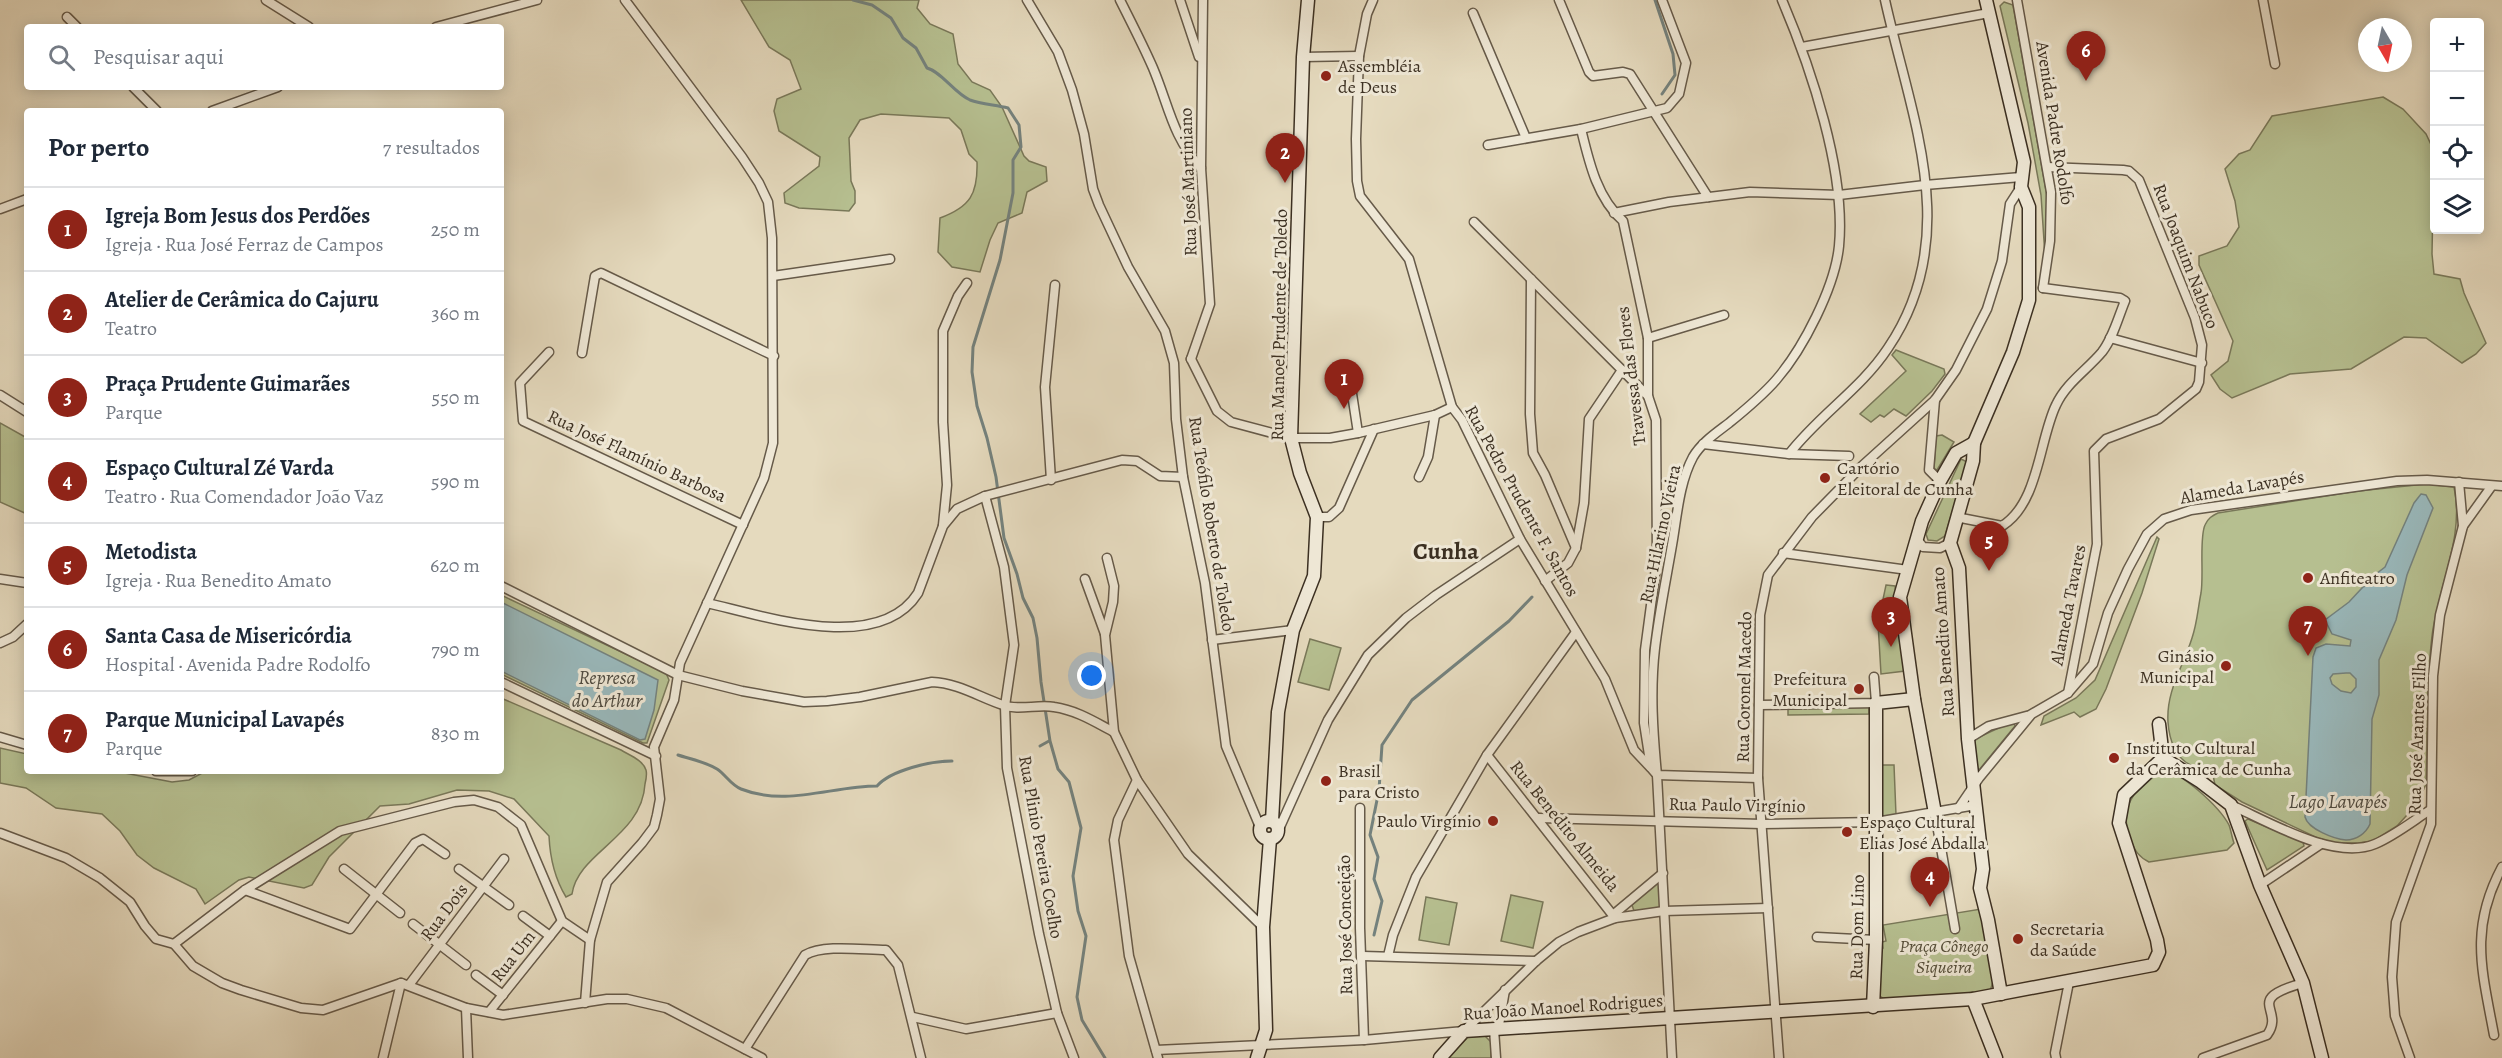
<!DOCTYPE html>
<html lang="pt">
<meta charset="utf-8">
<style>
:root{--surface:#fff;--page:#f6f6f7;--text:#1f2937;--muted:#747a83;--line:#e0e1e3;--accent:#8f2418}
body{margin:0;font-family:Alegreya,serif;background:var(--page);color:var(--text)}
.controls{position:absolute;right:18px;top:18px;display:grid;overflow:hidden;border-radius:6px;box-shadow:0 3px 15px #0003}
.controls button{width:54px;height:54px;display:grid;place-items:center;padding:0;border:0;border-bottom:2px solid var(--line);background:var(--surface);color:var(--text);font:30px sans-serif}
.compass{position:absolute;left:2358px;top:18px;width:54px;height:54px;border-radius:50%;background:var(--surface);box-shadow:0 3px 15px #0003;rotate:171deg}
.you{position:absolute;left:1092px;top:676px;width:21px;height:21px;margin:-15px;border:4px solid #fff;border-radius:50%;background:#1a73e8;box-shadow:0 0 0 9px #1a73e833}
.badge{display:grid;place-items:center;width:39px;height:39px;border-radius:50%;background:var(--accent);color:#fff;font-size:20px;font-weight:700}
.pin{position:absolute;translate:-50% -50px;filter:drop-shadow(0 2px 3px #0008)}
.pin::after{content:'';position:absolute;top:32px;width:21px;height:18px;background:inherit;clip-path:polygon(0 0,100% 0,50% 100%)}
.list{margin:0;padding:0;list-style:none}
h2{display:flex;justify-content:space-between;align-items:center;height:78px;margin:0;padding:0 24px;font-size:26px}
h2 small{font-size:20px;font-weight:400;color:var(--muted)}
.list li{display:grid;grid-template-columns:39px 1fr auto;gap:18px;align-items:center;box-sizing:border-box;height:84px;padding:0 24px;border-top:2px solid var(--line)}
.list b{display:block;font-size:22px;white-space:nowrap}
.list p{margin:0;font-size:20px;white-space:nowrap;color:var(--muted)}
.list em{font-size:20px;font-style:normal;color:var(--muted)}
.icon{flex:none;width:33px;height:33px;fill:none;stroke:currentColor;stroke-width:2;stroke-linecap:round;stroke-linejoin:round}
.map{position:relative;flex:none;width:2502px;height:1058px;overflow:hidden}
.search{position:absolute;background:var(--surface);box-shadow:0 3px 15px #0003;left:24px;top:24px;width:480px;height:66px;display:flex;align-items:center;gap:15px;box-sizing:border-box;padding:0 21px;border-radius:6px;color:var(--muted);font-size:22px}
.panel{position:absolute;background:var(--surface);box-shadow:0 3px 15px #0003;left:24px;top:108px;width:480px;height:666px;border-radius:6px}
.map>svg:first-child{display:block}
</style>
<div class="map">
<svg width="2502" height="1058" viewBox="0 0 2502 1058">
<rect width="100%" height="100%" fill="#e5dabe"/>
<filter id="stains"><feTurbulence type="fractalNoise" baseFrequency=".00333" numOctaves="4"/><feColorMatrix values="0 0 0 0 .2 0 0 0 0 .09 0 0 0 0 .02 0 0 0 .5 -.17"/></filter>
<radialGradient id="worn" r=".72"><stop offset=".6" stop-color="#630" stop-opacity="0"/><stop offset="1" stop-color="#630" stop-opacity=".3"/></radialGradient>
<!-- green -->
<g fill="#b6bf90" stroke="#797859" stroke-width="1.5">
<path d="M741,0H919L917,8L930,24L953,34L958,64L972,82L990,90L1002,107L1024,156L1029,161L1046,167L1047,181L1027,192L1022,213L998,223L990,240L980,272L952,267L938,252L940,218C970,207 978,194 977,162L969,154L961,130L949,118L881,114L860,120L849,138L851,181L855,191V203L849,211L799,208L785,203L784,193L819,166L820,157L779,131L774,111L777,99L801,89L790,60L769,47Z"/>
<polygon points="2004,2 2013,5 2047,196 2045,256 2041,195 2028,123 2000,6"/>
<polygon points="2383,97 2403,109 2426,134 2434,151 2432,254 2434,274 2460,279 2464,293 2486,343 2476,354 2462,363 2426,338 2404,337 2351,369 2290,374 2232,398 2220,389 2211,375 2228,361 2233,341 2199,265 2199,256 2227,246 2239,227 2235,201 2225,169 2239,154 2250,150 2272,116"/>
<polygon points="1896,350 1944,369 1945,374 1932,391 1906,416 1894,409 1884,417 1880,415 1871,422 1860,414 1906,371 1892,355"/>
<polygon points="0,423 27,438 27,514 0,502"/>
<polygon points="1942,435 1954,442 1937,470 1934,469 1936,436"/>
<polygon points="1961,459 1967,462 1945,536 1937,541 1928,540 1926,534"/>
<path d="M2426,484L2454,487C2465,536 2438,587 2432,636C2426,685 2428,735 2426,784L2417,804L2397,826L2373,841L2358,843H2328L2242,802L2215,785L2213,775L2199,764L2194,766C2176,761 2169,739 2168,722C2166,691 2183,667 2192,638C2197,624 2198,608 2201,593C2204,575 2199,538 2205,525C2208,518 2212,516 2218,513L2358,491Z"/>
<polygon points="2157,537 2159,539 2142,593 2106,689 2096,709 2080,717 2074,712 2041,725 2044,716 2076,698 2095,680"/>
<polygon points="1886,585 1895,586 1905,671 1881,674 1878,623"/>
<polygon points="501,595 666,673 669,680 647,743 643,743 501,674"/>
<polygon points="1310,639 1341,648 1329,690 1298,682"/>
<path d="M501,698L621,750C629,755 643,760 646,770C647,774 646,780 645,784C642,837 578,852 572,894L566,897C555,879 550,858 549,836L514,799L489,791L457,790L409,804L380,806L329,857L312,885L304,888L249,877L239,880L205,904L196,889L154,868L137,855L120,831L102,814L56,808L26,788L0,783V748L27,754V771H114L172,782L189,780L206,771H501Z"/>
<polygon points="1869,706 1869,714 1788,715 1788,707"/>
<polygon points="2014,724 2015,726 1979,770 1976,770 1974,767 1974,741 1977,738 2005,725"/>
<polygon points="1880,765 1894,765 1896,815 1881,817"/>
<path d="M2160,770C2180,769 2220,808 2229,825C2231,830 2232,838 2234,843L2227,850L2149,862C2139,857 2135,851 2131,841C2118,810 2133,788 2160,770Z"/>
<polygon points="2248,819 2303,842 2304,846 2267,870 2245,821"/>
<polygon points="1656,883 1659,885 1660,906 1658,909 1634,911 1632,905 1633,903"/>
<polygon points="1511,895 1543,902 1533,948 1501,941"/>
<polygon points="1426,897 1457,903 1449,945 1419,940"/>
<polygon points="1981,909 1993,982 1990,991 1984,993 1884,999 1880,996 1881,949 1883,948 1882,942 1886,941 1883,925"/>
<polygon points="1485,1036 1491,1042 1491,1058 1448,1058 1468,1037"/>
</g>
<!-- water -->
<g fill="#99b8bb" stroke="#74827e" stroke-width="1.5" fill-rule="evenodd">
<path d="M2421,494L2426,495L2433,508L2407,575L2396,620L2379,660V695L2372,719L2370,824C2366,833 2357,840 2346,840C2334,839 2308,829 2305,817L2313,657L2316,648L2326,644L2350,646L2351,640L2332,634L2325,620L2349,602L2363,587L2368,585L2376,574L2385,567L2414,503ZM2346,673H2350L2356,679V687L2351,693L2341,691L2332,684L2330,678L2333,674Z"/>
<polygon points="501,602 658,680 654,710 645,739 640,740 501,671"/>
</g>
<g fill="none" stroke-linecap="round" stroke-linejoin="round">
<!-- stream -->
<g stroke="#74827e" stroke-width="3">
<path d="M853,0L872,5L891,18L903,38L916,48L927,68C942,72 954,93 970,100C981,104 996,105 1008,108L1019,125L1021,147L1013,160V193L1000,260L973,347L972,372L977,406L987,438L996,477L1004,538L1017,574L1023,598L1033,618L1037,638L1041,682L1050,741L1058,769L1069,782L1081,828L1073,876L1078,911L1086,936L1077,997L1082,1020L1105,1058"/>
<polyline points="1655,0 1673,54 1675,75 1662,94"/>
<polyline points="1040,746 1049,741"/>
<path d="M678,755C690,759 706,762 717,769C725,774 731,785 741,789C786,807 832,786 877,786C891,770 931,761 952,761"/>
<polyline points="1374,935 1382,901 1374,879 1378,857 1370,835 1379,790 1382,745 1412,700 1509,621 1532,597"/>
</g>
<!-- street casing -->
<g stroke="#665a49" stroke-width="11">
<g id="street">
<polyline points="266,0 309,27"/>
<polyline points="1027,0 1058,52 1072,90 1084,134 1093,189 1099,205 1128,267 1165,331 1174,363 1176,419 1183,477 1205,583 1226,746 1260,827"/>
<path d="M1120,0C1131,22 1143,45 1153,68C1169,106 1172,136 1201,168"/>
<polyline points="1180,0 1199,57"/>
<polyline points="1373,0 1367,14 1359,56 1356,139 1357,181 1360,196 1409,259 1452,407 1462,420 1520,539 1605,679 1634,750 1650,767"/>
<polyline points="1559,0 1589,72 1593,76 1623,72 1630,74 1708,197"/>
<polyline points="2017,0 2051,192 2050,241 2043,288"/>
<polyline points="2263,0 2275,64"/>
<polyline points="1473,13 1526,138"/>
<polyline points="67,17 77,27"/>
<polyline points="436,27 537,0"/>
<polyline points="1802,47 1989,13"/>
<polyline points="1303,57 1359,56"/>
<polyline points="133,87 157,111"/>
<polyline points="212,111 278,87"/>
<path d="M1581,129C1589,162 1597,198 1623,221L1648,338V396L1656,420L1657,560L1645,650L1644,723L1651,768L1657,775L1672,1058"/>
<polyline points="1488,145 1581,129 1667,108 1679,94 1686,63 1662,0"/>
<polyline points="2047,167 2123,170 2129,171 2139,180 2195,318 2202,345 2199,382 2196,389 2159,419 2106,439 2094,451 2097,544 2068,693"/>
<polyline points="0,209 27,199"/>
<polyline points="1614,213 1669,202 1750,192 1839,195 1925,185 2021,177"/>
<polyline points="1474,222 1648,396"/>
<polyline points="773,276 890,259"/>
<polyline points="1531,279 1530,414 1533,453 1545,475 1576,548"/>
<polyline points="1648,338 1724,315"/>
<polyline points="2110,338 2202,363"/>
<polyline points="549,352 520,383 523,421 743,525"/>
<polyline points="582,353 595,276 601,273 774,356"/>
<polyline points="1191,359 1210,304 1201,168 1203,0"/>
<polyline points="1191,359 1217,411 1231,422 1291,438 1330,438 1358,433 1435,415 1452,407"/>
<polyline points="1349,374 1358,433"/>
<polyline points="0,395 27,412"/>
<polyline points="1935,400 1929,470 1940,481"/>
<polyline points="1703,444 1789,454 1849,456"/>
<path d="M1789,454C1819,415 1861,389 1888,348C1964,236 1911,118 1885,0"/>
<polyline points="1419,477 1428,457 1435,415"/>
<polyline points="1051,480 1045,387 1055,285"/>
<polyline points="2459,482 2463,526"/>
<polyline points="985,496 1004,567 1014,645 1005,706 1007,768 1039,934 1057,1013 1074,1058"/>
<polyline points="1317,517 1329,517 1339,508 1374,429"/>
<path d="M1956,517L2002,526C2039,503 2039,440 2056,405C2066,383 2087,370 2102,352C2113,338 2118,318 2125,301L2120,298L2043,288"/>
<polyline points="943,525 947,485 943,422 943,331 958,296 967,283"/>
<polyline points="1917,539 1923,547 1940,548 1950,543"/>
<polyline points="1783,553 1908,570"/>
<polyline points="1107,558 1114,586 1113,602 1105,635 1114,732 1137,780 1188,854 1263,927"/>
<polyline points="0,579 27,583"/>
<polyline points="1085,579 1105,634"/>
<polyline points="1545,581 1568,563 1576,548 1584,503 1589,419 1622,370"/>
<path d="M501,586L678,675L742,691L804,702L827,701L860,697L932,682C958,683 979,697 1003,705C1018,711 1038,704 1054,707C1076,710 1095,722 1114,732"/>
<path d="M707,603C764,616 879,655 918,593L943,526L957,509L985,496L1122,460L1137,461L1160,476L1183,477"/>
<polyline points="1212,640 1293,630"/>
<polyline points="0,643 13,637 27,624"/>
<polyline points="501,682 656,756"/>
<polyline points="1759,705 1876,703 1874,677"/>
<polyline points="0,737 27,745"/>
<polyline points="1968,739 1989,726 2030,715 2068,693 2093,664 2108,613 2128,569 2147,534 2164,519 2191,510 2397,481 2427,480 2502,486"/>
<polyline points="1487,755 1615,918"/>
<polyline points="156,771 192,771"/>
<path d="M1758,778L1657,775C1653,733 1650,691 1655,648C1659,614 1666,580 1672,545C1677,517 1679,483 1693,457C1701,443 1716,433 1729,423C1745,410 1762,396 1776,380C1803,349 1835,287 1839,246C1846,172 1811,68 1782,0"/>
<polyline points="1137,780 1118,820 1114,840 1129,956 1158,1058"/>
<path d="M2231,805C2269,822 2334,861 2375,844C2394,836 2413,821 2430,810"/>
<polyline points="1360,808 1360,928 1364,1040"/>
<polyline points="1958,809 1979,778 2030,716"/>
<polyline points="1935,813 1955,929"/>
<polyline points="1539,818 1762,824 1876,822 1976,805"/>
<polyline points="1279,829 1328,720 1368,655 1406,618 1436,595 1520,539"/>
<polyline points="0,833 66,858 100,878 130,902 145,926 156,939 174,944 193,966 222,983 241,990 301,1008 323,1010 401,983 466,1008 503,1015 607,999 627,999 666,1008 762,1058"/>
<polyline points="344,869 400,913"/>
<polyline points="459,869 509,905"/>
<polyline points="2260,885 2321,844"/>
<polyline points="245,890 350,929 415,843 423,839 445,854"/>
<polyline points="1614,914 1663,873"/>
<polyline points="523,916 550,936"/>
<polyline points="413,924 466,965"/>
<polyline points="1817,937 1876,940"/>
<polyline points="174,944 245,890 340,831 454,802 474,800 498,807 521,825 562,921 590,940"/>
<polyline points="1363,956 1536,961"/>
<polyline points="1388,956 1393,935 1416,877 1487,755 1576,632"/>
<polyline points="476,975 503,995"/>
<polyline points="409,985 504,859"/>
<polyline points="585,1003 590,940 607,882 642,843 654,827 657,815 660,799 654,747 674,700 680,663 764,478 773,443 772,238 768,202 759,183 742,157 625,0"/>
<polyline points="466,1008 468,1058"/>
<polyline points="489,1012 562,921"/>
<polyline points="913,1017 966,1029 1057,1013"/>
<path d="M2494,1035C2482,970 2469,929 2502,867"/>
<path d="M745,1049L805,955C824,944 863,950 886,950L898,965L921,1058"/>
<polyline points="1156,1050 1364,1040 1464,1031 1536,961 1559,942 1578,932 1615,918 1664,911 1768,908"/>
<polyline points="383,1058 401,983"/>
<polyline points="1496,1058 1494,1029 1499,1025 1505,990"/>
<polyline points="1779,1058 1758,778 1760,615 1768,575 1812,517 1862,466 1935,400 1956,370 1987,309 2002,261 2010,204 2021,187"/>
<polyline points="2056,1058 2055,1053 2069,982"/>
<path d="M2203,1058L2267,1035C2286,1009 2242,1000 2303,983"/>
<polyline points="2410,1058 2395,1016 2392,977 2396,922 2431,824 2433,676 2440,615 2463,526 2491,487"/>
</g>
</g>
<!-- secondary casing -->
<g stroke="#3c3022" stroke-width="15">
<g id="secondary">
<polyline points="1986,0 2024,162 2021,187 2029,207 2029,300 2013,352 1974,443 1973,461 1950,543 1959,568 1968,739 1983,869 1980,888 1988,920 2001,994"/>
<polyline points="2159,724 2163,758 2201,782 2231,805 2260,885 2303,983 2322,1058"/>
<polyline points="1935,813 1914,699 1900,597 1922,521 1940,481 1956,453 1974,443"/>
<circle cx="1269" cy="830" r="9"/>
<polyline points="1272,821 1278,712 1293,630 1314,576 1317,517 1300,473 1291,438 1303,57 1308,0"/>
<polyline points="1973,999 1996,1058"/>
<polyline points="1873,1007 1876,940 1876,703 1914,699"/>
<polyline points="1257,1058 1266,1030 1263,927 1270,839"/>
<polyline points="1440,1058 1464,1031 1973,999 2153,965 2159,952 2157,940 2119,823 2124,795 2163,758"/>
</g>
</g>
<!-- street -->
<use href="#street" stroke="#eee7d5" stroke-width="8"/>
<!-- secondary -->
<use href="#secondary" stroke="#eee7d5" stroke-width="12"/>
</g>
<!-- markers -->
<g fill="#8f2418" stroke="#eee7d5" stroke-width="2">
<circle cx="1326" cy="76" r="6"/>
<circle cx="1825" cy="478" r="6"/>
<circle cx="2308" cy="578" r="6"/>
<circle cx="2226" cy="666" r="6"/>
<circle cx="1859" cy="689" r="6"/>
<circle cx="2114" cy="758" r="6"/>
<circle cx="1326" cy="781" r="6"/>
<circle cx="1493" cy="821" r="6"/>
<circle cx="1847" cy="832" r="6"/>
<circle cx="2018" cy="939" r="6"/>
</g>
<g text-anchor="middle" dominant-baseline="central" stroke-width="6" stroke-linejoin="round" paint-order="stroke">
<!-- poi labels -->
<g font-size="18" fill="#3c3022" stroke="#eee7d5" text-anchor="start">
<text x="1338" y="66">Assembléia<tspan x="1338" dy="21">de Deus</tspan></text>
<text x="1837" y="468">Cartório<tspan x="1837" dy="21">Eleitoral de Cunha</tspan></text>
<text x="2320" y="578">Anfiteatro</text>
<text x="2214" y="656" text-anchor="end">Ginásio<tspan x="2214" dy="21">Municipal</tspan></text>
<text x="1847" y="679" text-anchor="end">Prefeitura<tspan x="1847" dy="21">Municipal</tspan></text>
<text x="2126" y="748">Instituto Cultural<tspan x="2126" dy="21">da Cerâmica de Cunha</tspan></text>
<text x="1338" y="771">Brasil<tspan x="1338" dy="21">para Cristo</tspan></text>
<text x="1481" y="821" text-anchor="end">Paulo Virgínio</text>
<text x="1859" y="822">Espaço Cultural<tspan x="1859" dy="21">Elias José Abdalla</tspan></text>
<text x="2030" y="929">Secretaria<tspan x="2030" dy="21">da Saúde</tspan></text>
</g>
<!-- street labels -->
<g font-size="18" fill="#3c3022" stroke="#eee7d5">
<text transform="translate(2055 123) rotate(81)">Avenida Padre Rodolfo</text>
<text transform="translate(1188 182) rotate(-92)">Rua José Martiniano</text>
<text transform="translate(2186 256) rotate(69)">Rua Joaquim Nabuco</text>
<text transform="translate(1279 325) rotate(-89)">Rua Manoel Prudente de Toledo</text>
<text transform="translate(1631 376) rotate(-97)">Travessa das Flores</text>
<text transform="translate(637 456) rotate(25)">Rua José Flamínio Barbosa</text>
<text transform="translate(2242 487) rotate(-10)">Alameda Lavapés</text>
<text transform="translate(1522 501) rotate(61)">Rua Pedro Prudente F. Santos</text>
<text transform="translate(1212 524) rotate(81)">Rua Teófilo Roberto de Toledo</text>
<text transform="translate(1660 534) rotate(-78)">Rua Hilarino Vieira</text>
<text transform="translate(2068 605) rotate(-79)">Alameda Tavares</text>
<text transform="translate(1943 642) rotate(-94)">Rua Benedito Amato</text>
<text transform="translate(1744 687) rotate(-89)">Rua Coronel Macedo</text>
<text transform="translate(2417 734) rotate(-88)">Rua José Arantes Filho</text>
<text transform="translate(1737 805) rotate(1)">Rua Paulo Virgínio</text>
<text transform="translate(1565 826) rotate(51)">Rua Benedito Almeida</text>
<text transform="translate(1041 847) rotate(80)">Rua Plinio Pereira Coelho</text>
<text transform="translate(444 912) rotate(-53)">Rua Dois</text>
<text transform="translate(1345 925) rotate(-91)">Rua José Conceição</text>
<text transform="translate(1857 927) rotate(-89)">Rua Dom Lino</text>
<text transform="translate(513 956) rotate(-52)">Rua Um</text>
<text transform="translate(1563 1007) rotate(-4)">Rua João Manoel Rodrigues</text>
</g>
<!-- park labels -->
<g font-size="18" font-style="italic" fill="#544d38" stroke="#eee7d5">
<text x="1944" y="946">Praça Cônego<tspan x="1944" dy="21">Siqueira</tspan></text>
</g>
<!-- water labels -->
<g font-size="20" font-style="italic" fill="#4f4b41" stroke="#eee7d5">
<text x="607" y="677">Represa<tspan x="607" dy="23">do Arthur</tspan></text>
<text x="2338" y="801">Lago Lavapés</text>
</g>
<!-- district labels -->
<g font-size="24" font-weight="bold" fill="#3c3022" stroke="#eee7d5">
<text x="1446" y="551">Cunha</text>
</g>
</g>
<rect width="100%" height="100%" filter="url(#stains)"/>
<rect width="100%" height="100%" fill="url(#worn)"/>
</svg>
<div class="controls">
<button>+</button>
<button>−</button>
<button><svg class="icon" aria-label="locate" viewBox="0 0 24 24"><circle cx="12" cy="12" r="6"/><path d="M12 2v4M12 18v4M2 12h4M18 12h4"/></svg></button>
<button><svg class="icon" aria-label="layers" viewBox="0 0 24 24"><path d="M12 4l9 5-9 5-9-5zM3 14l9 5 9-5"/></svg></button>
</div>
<svg class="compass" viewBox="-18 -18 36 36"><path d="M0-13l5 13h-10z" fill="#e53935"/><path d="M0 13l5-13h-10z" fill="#747a83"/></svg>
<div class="you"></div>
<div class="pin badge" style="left:1344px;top:409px">1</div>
<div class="pin badge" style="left:1285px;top:183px">2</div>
<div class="pin badge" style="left:1891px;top:647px">3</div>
<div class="pin badge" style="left:1930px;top:907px">4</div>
<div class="pin badge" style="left:1989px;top:571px">5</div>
<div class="pin badge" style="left:2086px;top:81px">6</div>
<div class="pin badge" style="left:2308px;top:656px">7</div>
<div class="search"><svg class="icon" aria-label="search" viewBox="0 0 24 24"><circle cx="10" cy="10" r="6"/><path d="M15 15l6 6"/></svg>Pesquisar aqui</div>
<section class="panel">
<h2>Por perto<small>7 resultados</small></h2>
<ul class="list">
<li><span class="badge">1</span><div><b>Igreja Bom Jesus dos Perdões</b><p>Igreja · Rua José Ferraz de Campos</p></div><em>250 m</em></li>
<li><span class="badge">2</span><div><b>Atelier de Cerâmica do Cajuru</b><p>Teatro</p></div><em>360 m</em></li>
<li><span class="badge">3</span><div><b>Praça Prudente Guimarães</b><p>Parque</p></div><em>550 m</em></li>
<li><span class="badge">4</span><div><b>Espaço Cultural Zé Varda</b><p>Teatro · Rua Comendador João Vaz</p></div><em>590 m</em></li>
<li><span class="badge">5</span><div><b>Metodista</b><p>Igreja · Rua Benedito Amato</p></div><em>620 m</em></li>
<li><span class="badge">6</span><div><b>Santa Casa de Misericórdia</b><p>Hospital · Avenida Padre Rodolfo</p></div><em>790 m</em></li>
<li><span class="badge">7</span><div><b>Parque Municipal Lavapés</b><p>Parque</p></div><em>830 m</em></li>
</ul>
</section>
</div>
